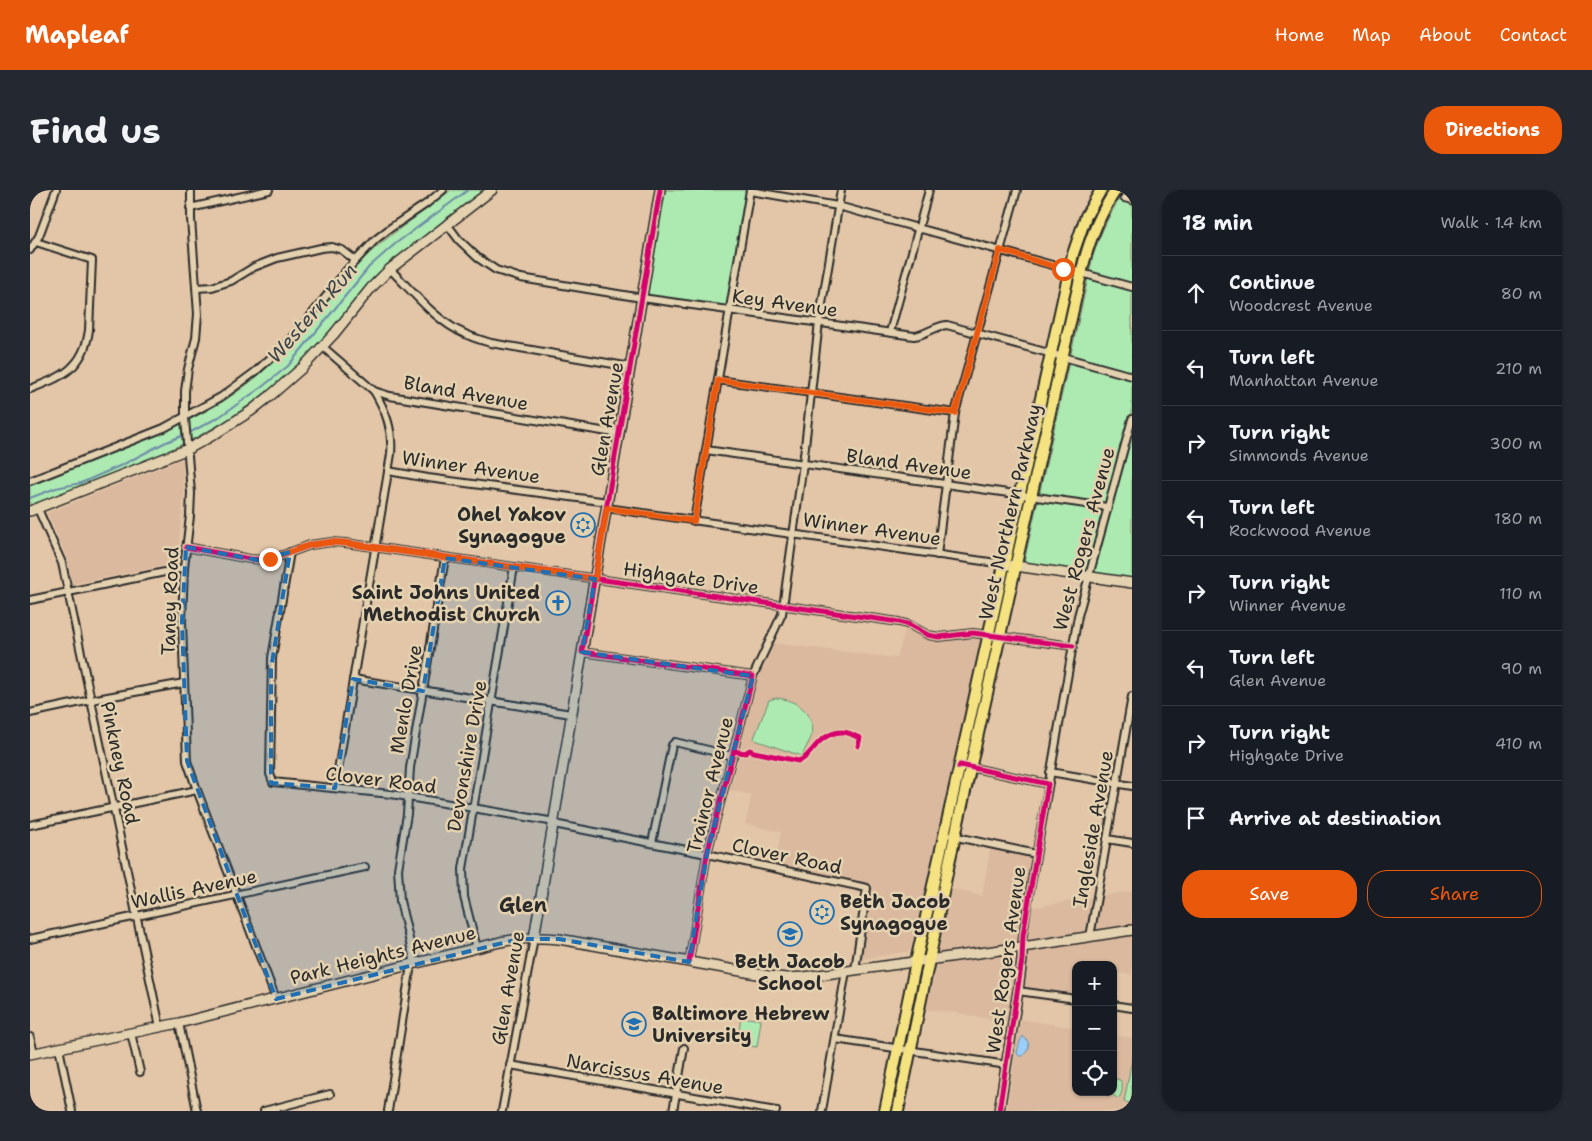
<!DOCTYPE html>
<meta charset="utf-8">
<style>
:root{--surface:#171b24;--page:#242831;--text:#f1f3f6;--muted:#9ea1a6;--line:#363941;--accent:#ea580c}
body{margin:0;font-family:"Shantell Sans",sans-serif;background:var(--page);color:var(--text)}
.controls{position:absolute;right:15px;bottom:15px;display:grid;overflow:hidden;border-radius:10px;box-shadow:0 1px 4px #0004}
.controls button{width:45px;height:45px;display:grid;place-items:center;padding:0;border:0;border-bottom:1px solid var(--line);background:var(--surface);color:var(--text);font:25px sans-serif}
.stop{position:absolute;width:15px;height:15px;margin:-11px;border:4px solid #ea580c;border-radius:50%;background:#fff}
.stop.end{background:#ea580c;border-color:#fff;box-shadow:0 1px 5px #0008}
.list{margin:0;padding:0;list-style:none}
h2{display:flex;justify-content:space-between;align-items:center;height:65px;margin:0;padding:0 20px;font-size:21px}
h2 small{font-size:16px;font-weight:400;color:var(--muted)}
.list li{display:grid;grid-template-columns:32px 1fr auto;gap:15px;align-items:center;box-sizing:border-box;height:75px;padding:0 20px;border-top:1px solid var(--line)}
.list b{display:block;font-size:19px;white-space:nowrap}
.list p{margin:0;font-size:16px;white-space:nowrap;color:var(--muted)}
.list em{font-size:16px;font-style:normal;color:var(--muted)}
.actions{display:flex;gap:10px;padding:15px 20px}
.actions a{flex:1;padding:11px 0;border:1px solid var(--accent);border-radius:20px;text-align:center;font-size:18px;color:var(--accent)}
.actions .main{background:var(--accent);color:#fff}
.icon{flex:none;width:28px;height:28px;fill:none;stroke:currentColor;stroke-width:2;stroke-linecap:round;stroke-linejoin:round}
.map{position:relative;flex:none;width:1102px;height:921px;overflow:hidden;border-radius:20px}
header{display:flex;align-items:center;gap:30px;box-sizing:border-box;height:70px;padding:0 25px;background:var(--accent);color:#fff}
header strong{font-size:24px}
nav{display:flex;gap:28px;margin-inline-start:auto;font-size:18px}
.intro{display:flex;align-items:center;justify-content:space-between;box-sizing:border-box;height:120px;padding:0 30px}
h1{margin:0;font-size:35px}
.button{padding:12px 22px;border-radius:20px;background:var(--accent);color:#fff;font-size:18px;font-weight:700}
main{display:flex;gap:30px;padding:0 30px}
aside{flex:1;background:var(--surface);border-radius:20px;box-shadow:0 1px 4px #0004}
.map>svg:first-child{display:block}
</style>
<header>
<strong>Mapleaf</strong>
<nav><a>Home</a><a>Map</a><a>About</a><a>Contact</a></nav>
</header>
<div class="intro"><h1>Find us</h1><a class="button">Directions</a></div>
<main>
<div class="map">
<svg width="1102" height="921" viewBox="0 0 1102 921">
<rect width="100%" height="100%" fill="#e3c6a8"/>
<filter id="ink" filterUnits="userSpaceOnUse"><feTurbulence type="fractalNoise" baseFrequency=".02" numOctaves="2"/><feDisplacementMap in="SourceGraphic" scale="10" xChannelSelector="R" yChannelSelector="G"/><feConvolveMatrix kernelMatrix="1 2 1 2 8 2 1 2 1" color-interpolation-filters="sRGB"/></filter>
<g filter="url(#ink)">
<!-- built -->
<g fill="#dbb99f">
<polygon points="152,269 154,301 147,373 43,394 37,368 17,323"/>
<polygon points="876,438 903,452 918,451 939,447 949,448 950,451 881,761 832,769 843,694 745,673 751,642 715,634 722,605 699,600 704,585 726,492 742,453 867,468"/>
<polygon points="961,655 1007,665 998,718 1102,701 1102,785 1087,783 1083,810 1083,775 1046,775 1046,810 988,801 983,834 927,823 884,818 890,782 910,696 952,706"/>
<polygon points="990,829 1046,838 1046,902 1083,902 1083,845 1102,848 1102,921 977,921"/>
</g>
<!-- green -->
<g fill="#aceab1" stroke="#6c8a6e">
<path d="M421,0H453L346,85L290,154L242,198L219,215L194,232L165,248L135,262L0,317V295C31,283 61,271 92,259C136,241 181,223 219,193C241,175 264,154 282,132C297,114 310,93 326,76C355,46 390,26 421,0Z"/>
<polygon points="633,0 718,0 698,118 615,106"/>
<path d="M1095,0H1102V389L994,372L1063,66C1071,41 1081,21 1095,0Z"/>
<path d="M746,508C764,509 786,522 782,544C780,551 775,559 772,566L725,550L724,548L739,510Z"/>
<polygon points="711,827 731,830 727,857 707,854"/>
<polygon points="1102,869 1102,913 1094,912"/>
<path d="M1086,889L1090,890C1094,897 1092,904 1088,909L1083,905L1078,906L1074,903L1083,902V890Z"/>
</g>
<!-- water -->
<polygon fill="#9bcff9" stroke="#6e8da7" points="993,846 998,852 999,858 993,866 989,866 987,863 990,851"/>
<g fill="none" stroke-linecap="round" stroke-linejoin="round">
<!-- stream -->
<g stroke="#6e8da7" stroke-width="2">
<polyline points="159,243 189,227 232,197 258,176 339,77 365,54 438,0"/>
<polyline points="0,308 26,298 51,293 94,274 134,253 154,245"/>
</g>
<!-- street casing -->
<g stroke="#2b2b2b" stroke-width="10">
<g id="street">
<polyline points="161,0 161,29 168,124 166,148 158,179 155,201 155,228 161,303 160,326 154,378 152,432 157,571 167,600 246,809"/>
<polyline points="720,1 808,16 1102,97"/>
<polyline points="1094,8 1102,10"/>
<polyline points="160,18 239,0"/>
<path d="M417,34L429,50L448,68L466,80L491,88L612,108L884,146C895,145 905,136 917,135L1102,186"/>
<polyline points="0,60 9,46 26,0"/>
<path d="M360,79C381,100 401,125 427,140C438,146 450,150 461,153L601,177"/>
<polyline points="167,98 182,97 201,91 224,77 247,68 291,58 302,57 312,60 325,70"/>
<polyline points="860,142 899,0"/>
<polyline points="293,157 344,201 360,206 590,244"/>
<polyline points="688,190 925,223"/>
<path d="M0,199C32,187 54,178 59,140L62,70L6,52"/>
<polyline points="676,260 1077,317"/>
<polyline points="358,281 398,288 578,312"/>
<polyline points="0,291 134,238 191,207 225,182 254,156 279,128 315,82 345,50 359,39 396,14 413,0"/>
<polyline points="577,318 974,374"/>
<polyline points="8,319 32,373 130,837"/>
<polyline points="664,331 720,0"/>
<polyline points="156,357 220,369 234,370 245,368 280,355 302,352 315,353 869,432 880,435 898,445 909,447 943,443 1043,456"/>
<polyline points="907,365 925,223 987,0"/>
<polyline points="0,410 154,378"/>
<polyline points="552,462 723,486"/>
<polyline points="323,489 541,524"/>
<polyline points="0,523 61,510 154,493"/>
<polyline points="930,575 1018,594"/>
<polyline points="1020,582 1102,596"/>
<polyline points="243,592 361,604 519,631 529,635 677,664 837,698 825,780"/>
<polyline points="243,592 240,584 242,468 260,362"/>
<path d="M305,598L361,264C363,240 356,221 344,201"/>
<polyline points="0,635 167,600"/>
<polyline points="922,646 1006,664"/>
<polyline points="1077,649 1102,653"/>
<polyline points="622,653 642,555 645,552 649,553 703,566"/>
<polyline points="1060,747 1102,506"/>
<polyline points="0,749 335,677"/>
<polyline points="992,757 993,745 997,718 1048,426 1102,229"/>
<polyline points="447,758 434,707 433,679 484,377"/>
<polyline points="659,772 677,664 723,486 752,424 773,274 789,132 811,0"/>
<polyline points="385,774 370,711 368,679 377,624 380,578 415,368"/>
<polyline points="988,801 1046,809"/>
<polyline points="1083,815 1102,818"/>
<polyline points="149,833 167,921"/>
<polyline points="101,843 110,882"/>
<polyline points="0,847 4,863"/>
<polyline points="805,849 977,875"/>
<polyline points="29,858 42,921"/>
<polyline points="480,875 746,921"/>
<polyline points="234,921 300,904"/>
<polyline points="358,921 381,775"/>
<polyline points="472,921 504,748"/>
<polyline points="643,921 654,858"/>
<polyline points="792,921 816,781"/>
</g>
</g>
<!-- secondary casing -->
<g stroke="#2b2b2b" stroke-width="12">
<g id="secondary">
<polyline points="0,321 158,259 185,244 221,221 240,206 272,178 304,144 341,98 360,79 462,0"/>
<polyline points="979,375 1102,393"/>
<polyline points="504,748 630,0"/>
<path d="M0,864L149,833L470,752C490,748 509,747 529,749L739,786L756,788L774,787L999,756L1102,740"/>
<polyline points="969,921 988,801 992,770 992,757"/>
</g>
</g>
<!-- primary casing -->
<g stroke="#2b2b2b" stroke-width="14">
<g id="primary">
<polyline points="855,921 886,772 1043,64 1056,26 1071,0"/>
<path d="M868,921L919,673L1051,84C1058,53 1068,26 1086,0"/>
</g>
</g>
<!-- street -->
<use href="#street" stroke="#e4d1af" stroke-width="6"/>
<!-- secondary -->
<use href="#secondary" stroke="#e4d1af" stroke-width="9"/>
<!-- primary -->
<use href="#primary" stroke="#f5e382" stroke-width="10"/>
<!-- cycleway casing -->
<g stroke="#e4d1af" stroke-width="8">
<g id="cycleway">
<polyline points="630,0 552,462 723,486 677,664 659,772"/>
<polyline points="156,357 220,369 234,370 245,368 280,355 302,352 315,353 869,432 880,435 898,445 909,447 943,443 1043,456"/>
<path d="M704,561L715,563L720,560L724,562L768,571C775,570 778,564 783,559C791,548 805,539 818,543C822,544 826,547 830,548L828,556"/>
<polyline points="929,577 930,575 1018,594 993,745 992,770 969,921"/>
</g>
</g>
<!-- cycleway -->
<use href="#cycleway" stroke="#d6006c" stroke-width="5"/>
</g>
</g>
<g fill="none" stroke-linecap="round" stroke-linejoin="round" filter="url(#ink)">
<!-- route -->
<polyline stroke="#ea580c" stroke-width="6" points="240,369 280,355 302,352 315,353 565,389 577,318 664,331 688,190 925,223 970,60 1033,79"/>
</g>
<!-- marked area -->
<path fill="#1f6fb2" fill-opacity="0.2" stroke="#1f6fb2" stroke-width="4" stroke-dasharray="10 6" stroke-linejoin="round" d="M156,357L228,370L260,362L241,479V593L305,598L323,489L393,501L415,368L565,389L552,462L723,486L677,664L659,772L529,749H489L246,809L157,571L152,432Z"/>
<!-- icons -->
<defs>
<g id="synagogue-ring" transform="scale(1.25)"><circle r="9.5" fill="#e4d1af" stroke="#1f6fb2" stroke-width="1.5"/><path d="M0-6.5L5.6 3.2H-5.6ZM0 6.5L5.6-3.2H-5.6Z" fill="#1f6fb2"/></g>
<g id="church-ring" transform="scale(1.25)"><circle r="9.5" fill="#e4d1af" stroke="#1f6fb2" stroke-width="1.5"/><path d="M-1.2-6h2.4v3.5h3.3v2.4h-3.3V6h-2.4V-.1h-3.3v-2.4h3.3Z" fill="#1f6fb2"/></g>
<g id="school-ring" transform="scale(1.25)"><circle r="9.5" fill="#e4d1af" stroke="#1f6fb2" stroke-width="1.5"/><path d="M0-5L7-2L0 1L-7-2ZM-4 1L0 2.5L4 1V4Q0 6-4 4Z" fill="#1f6fb2"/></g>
</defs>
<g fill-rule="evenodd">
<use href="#synagogue-ring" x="553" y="335"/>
<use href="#church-ring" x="528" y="413"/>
<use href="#synagogue-ring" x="792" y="722"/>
<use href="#school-ring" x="760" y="744"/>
<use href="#school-ring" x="604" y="834"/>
</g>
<g text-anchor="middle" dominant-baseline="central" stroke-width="5" stroke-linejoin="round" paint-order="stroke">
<!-- street labels -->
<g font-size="19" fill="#2b2b2b" stroke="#e4d1af">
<text transform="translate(755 113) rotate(8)">Key Avenue</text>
<text transform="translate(436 203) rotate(10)">Bland Avenue</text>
<text transform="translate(577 229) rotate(-80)">Glen Avenue</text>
<text transform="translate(879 274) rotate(8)">Bland Avenue</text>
<text transform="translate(441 277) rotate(8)">Winner Avenue</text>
<text transform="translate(980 322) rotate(-77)">West Northern Parkway</text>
<text transform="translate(842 339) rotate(8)">Winner Avenue</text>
<text transform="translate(1054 349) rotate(-75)">West Rogers Avenue</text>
<text transform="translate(661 388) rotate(8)">Highgate Drive</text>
<text transform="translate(140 411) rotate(-88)">Taney Road</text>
<text transform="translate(376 509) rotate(-80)">Menlo Drive</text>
<text transform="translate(437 566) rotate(-80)">Devonshire Drive</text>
<text transform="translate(90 573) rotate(78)">Pinkney Road</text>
<text transform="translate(351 590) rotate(7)">Clover Road</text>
<text transform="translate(680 595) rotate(-76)">Trainor Avenue</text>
<text transform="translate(1063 639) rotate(-80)">Ingleside Avenue</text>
<text transform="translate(757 666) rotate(12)">Clover Road</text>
<text transform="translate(164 699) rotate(-12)">Wallis Avenue</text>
<text transform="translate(353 765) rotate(-14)">Park Heights Avenue</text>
<text transform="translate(976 770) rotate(-82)">West Rogers Avenue</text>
<text transform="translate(478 798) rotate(-80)">Glen Avenue</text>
<text transform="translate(615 884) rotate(10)">Narcissus Avenue</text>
</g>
<!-- poi labels -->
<g font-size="19" font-weight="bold" fill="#2b2b2b" stroke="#e4d1af" text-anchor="end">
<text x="536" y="324">Ohel Yakov<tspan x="536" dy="22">Synagogue</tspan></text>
<text x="510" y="402">Saint Johns United<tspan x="510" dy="22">Methodist Church</tspan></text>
<text x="810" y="711" text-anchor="start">Beth Jacob<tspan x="810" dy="22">Synagogue</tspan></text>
<text x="760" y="771" text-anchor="middle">Beth Jacob<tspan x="760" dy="22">School</tspan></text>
<text x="622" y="823" text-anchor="start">Baltimore Hebrew<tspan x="622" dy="22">University</tspan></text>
</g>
<!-- water labels -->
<g font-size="20" font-style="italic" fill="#3c444a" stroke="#e4d1af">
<text transform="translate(282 123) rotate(-49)">Western Run</text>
</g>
<!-- neighbourhood labels -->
<g font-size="20" font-weight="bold" fill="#2b2b2b" stroke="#e4d1af">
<text x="493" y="715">Glen</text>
</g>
</g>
</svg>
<div class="controls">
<button>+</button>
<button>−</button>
<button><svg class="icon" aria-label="locate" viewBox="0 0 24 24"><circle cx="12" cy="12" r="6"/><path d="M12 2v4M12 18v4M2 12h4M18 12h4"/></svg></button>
</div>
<div class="stop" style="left:1033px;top:79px"></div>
<div class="stop end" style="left:240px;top:369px"></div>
</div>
<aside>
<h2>18 min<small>Walk · 1.4 km</small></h2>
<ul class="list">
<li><svg class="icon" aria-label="ahead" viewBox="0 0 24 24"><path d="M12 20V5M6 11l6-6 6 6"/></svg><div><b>Continue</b><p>Woodcrest Avenue</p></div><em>80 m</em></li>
<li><svg class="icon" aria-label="left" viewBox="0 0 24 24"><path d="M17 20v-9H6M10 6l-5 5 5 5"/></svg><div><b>Turn left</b><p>Manhattan Avenue</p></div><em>210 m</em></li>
<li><svg class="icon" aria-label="right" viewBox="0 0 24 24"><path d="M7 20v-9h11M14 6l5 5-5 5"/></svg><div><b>Turn right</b><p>Simmonds Avenue</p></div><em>300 m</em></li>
<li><svg class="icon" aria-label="left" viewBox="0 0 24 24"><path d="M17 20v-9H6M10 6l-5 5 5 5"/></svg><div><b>Turn left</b><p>Rockwood Avenue</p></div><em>180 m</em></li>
<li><svg class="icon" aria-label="right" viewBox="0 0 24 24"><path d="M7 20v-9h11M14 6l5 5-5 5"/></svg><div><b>Turn right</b><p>Winner Avenue</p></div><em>110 m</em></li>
<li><svg class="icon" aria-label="left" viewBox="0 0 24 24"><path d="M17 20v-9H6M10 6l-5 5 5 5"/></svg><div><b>Turn left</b><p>Glen Avenue</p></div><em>90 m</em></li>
<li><svg class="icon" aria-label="right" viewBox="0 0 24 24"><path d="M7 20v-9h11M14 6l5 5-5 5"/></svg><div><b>Turn right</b><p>Highgate Drive</p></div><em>410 m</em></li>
<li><svg class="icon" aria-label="arrive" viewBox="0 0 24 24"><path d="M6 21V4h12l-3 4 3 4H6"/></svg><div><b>Arrive at destination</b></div></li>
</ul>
<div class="actions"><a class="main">Save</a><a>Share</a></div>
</aside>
</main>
